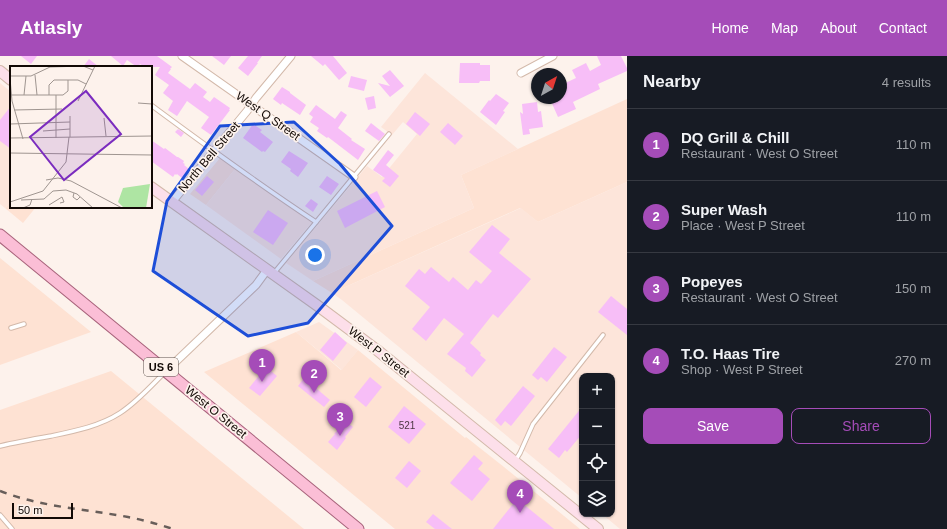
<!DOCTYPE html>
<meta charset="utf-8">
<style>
:root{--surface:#171b24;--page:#242831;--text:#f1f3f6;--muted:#9ea1a6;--line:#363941;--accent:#a54cb8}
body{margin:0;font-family:Arial,sans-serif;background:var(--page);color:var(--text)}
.controls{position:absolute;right:12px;bottom:12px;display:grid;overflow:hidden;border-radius:8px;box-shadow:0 1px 3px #0004}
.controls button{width:36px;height:36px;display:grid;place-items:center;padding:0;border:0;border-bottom:1px solid var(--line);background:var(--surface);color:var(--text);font:20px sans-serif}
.compass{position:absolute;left:531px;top:12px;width:36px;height:36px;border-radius:50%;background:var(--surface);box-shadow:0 1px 3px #0004;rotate:39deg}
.scale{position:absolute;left:12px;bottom:10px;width:61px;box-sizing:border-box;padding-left:4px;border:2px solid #120905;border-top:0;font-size:11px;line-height:14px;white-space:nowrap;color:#120905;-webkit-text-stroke:3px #fdf2ec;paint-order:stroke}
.you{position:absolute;left:315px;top:199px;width:14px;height:14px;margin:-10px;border:3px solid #fff;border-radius:50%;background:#1a73e8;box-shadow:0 0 0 6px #1a73e833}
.badge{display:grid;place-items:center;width:26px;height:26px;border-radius:50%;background:var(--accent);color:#fff;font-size:13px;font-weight:700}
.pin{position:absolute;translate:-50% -33px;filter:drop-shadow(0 1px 2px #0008)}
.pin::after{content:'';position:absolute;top:21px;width:14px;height:12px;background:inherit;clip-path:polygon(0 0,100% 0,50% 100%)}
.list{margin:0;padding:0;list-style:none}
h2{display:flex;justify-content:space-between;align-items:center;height:52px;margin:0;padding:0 16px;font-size:17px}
h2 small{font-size:13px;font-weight:400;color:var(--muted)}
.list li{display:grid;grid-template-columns:26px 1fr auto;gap:12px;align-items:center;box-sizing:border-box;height:72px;padding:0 16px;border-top:1px solid var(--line)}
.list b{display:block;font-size:15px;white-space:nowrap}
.list p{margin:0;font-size:13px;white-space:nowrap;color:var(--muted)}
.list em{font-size:13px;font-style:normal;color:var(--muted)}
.actions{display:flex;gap:8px;padding:12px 16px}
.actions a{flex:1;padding:9px 0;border:1px solid var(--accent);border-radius:8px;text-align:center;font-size:14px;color:var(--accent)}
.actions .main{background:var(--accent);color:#fff}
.icon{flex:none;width:22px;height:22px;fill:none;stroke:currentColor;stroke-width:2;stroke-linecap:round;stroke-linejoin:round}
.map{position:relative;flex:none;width:627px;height:473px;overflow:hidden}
header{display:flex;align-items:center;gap:24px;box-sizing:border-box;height:56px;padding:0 20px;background:var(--accent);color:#fff}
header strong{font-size:19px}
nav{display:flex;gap:22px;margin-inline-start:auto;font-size:14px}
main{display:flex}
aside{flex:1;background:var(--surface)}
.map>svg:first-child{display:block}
</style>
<header>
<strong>Atlasly</strong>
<nav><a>Home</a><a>Map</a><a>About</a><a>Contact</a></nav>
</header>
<main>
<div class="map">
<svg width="627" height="473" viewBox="0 0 627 473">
<rect width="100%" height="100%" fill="#fdf2ec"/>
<!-- built -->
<g fill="#fee2d3">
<polygon points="627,43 627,126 538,166 520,152 332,237 313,225 474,152 461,119"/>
<polygon points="220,102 235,113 206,149 190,138"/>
<polygon points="11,145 11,151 36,151 23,167 5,152"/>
<polygon points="0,202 91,276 0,309"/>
<polygon points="296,276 341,314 358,294 465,382 466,381 504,411 580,473 395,473 204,316"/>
<polygon points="111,315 304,473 0,473 0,354"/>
</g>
<!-- industrial -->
<g fill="#fde5da">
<polygon points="425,17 518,93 461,119 474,152 313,225 286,207 367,110 382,121 417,78 403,66 392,79 381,71"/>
<polygon points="0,27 11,36 11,145 5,152 0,148"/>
<polygon points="235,113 312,166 281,203 206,149"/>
<polygon points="627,126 627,473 620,473 602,458 612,458 612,320 582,320 582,442 342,244 332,237 521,152 538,166"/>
<polygon points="319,266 358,294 342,314 296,276"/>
</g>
<!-- building -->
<g fill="#f7bef7">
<polygon points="21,0 37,0 31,8"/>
<polygon points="111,0 157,0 172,11 170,13 171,13 168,17 190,33 195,27 207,36 203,41 210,46 214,41 230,52 229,54 230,54 211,79 201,72 209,61 187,45 177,60 168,54 173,45 163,37 169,29 155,19 160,11 145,11 140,8 138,11 137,11 127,4 123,10"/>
<polygon points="212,0 231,0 224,9"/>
<polygon points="248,0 262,0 257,7 258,7 248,20 238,12"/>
<polygon points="311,0 333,0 347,17 339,24 325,8 323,10"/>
<polygon points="597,0 621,0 627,12 627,15 598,28 600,33 573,46 576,53 558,61 550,43 554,42 561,42 561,29 576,22 572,14 586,7 590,15 601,9"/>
<polygon points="89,3 99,11 83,11"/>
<polygon points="460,7 480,7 480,9 490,9 490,25 480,25 479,27 459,27"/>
<polygon points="390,14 404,30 390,41 378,27 390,30 382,20"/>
<polygon points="351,20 367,24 364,35 348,31"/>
<polygon points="282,31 290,36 290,37 306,49 300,59 282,47 281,49 273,43"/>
<polygon points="496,38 509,47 503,55 505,56 496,69 480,56 489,44 490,45"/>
<polygon points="374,40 376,52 368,54 365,42"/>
<polygon points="537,46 538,56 541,55 543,71 529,73 530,78 523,79 520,56 523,58 522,48"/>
<polygon points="316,49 335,63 341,55 347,59 338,72 352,83 351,84 365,93 358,104 328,81 327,82 317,75 319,72 310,66 313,61 309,58"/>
<polygon points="11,50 11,93 0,85 0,64"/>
<polygon points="415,56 430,68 420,80 406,68"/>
<polygon points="371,67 385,78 379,85 365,75"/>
<polygon points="448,67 463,80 455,89 440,76"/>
<polygon points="253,68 262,74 260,76 273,86 265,96 263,95 262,96 243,82"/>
<polygon points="178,73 184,77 181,81 175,76"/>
<polygon points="151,84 164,93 165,92 177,101 178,101 184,105 183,107 185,108 184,109 189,113 182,122 177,118 176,119 175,118 173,121 151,105"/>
<polygon points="388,94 394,99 386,109 399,120 390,131 382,125 385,122 373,114"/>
<polygon points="289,95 308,107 298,121 290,115 291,113 281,106"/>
<polygon points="207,120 214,126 202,140 195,134"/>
<polygon points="327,120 339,128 331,139 319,131"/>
<polygon points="377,135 385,151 345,172 337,155"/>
<polygon points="311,143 318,148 313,156 305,150"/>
<polygon points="268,154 288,167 273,189 253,176"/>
<polygon points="492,169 510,183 499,197 531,223 498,262 493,258 470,287 481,297 480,299 486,304 472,321 465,315 466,312 447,298 464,278 444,262 426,285 412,273 430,251 405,230 419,213 425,218 431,211 449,226 453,221 468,234 476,224 481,228 492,215 469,196"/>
<polygon points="611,240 627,253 627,279 598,256"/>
<polygon points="335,276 347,287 333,305 320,294"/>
<polygon points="554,291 567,301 547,326 541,321 538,324 532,319"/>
<polygon points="266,311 277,320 260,340 249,332"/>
<polygon points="370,321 382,331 366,351 354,341"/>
<polygon points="304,322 330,344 324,351 298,330"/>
<polygon points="523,330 535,340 511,370 505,365 501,370 495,364"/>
<polygon points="404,350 426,368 409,388 388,371"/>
<polygon points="582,351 582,378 567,396 565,394 559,402 548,393"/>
<polygon points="346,365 353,371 345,381 346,382 337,394 328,386 335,378 334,378"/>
<polygon points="474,399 483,407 478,413 490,423 472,445 450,427"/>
<polygon points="409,405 421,415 407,432 395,422"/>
<polygon points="517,443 554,473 493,473"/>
<polygon points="433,458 452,473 435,473 426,466"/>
</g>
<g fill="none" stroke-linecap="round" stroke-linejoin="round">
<!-- lane casing -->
<g stroke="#d3b9aa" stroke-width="5.5">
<g id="lane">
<path d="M151,49C205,89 260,129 316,166"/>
<polyline points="274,217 389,78"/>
<polyline points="11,272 24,268"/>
<path d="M0,390C17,386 34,383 51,380C75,375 100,370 120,357C137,346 151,330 165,316"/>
<polyline points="515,405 520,397 533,368 603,279"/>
<polyline points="0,459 12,473"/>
</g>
</g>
<!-- street casing -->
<g stroke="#d3b9aa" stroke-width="9">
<g id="street">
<polyline points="182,0 354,121"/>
<polyline points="521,17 553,0"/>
<polyline points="172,146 247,55 256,42 291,0"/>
<polyline points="166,315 256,229 267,214"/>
</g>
</g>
<!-- secondary casing -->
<g stroke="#d3b9aa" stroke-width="12">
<g id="secondary">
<polyline points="0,15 11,24"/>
<polyline points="151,131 318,250 377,294 598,473"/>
</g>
</g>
<!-- primary casing -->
<g stroke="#a8637b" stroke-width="13">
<polyline id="primary" points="0,179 358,473"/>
</g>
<!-- lane -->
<use href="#lane" stroke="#fff" stroke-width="3.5"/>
<!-- street -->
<use href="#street" stroke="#fff" stroke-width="7"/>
<!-- secondary -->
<use href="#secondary" stroke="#fddfea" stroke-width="10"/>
<!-- primary -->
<use href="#primary" stroke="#fbbed6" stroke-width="11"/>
<!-- rail -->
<path stroke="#685e5a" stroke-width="2.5" stroke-dasharray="7 7" stroke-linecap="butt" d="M0,435C41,451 85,453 128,461C143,464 158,468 173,473"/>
</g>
<!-- marked area -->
<path fill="#1d4ed8" fill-opacity="0.2" stroke="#1d4ed8" stroke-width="3" stroke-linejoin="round" d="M294,66L340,108L392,170L308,267L248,280L153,215L167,145L220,70Z"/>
<g text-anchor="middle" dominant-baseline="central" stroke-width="3.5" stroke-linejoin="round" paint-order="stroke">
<!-- number labels -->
<g font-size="10" fill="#4b3642">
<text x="407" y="369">521</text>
</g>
<!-- shield labels -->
<rect fill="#fdf2ec" stroke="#584f4a" stroke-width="1" x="144" y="302" width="34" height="18" rx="3"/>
<g font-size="11" font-weight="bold" fill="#120905">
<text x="161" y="311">US 6</text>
</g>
<!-- street labels -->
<g font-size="12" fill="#120905" stroke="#fdf2ec">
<text transform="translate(268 60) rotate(35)">West Q Street</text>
<text transform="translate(209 101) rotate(-50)">North Bell Street</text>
<text transform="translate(379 296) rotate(38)">West P Street</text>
<text transform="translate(216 356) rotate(39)">West O Street</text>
</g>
</g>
<!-- overview -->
<g transform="translate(10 10)">
<rect width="142" height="142" fill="#fdf2ec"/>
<path d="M140,118L136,142H114L108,136L113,122Z" fill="#aee5a3"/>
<path fill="none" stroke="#9f9590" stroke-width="1" d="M25,9L27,29M0,10H21L40,1L73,0L83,4M0,12L2,35L13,73M0,29H53L58,25V14M14,29L16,10M39,29V19L44,14H68L76,18M68,35L85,0M128,37L142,38M4,44L52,43M94,52L96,70M0,58L60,56M33,65L60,63M60,71V50M0,72L142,70M46,72V29M0,87L142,89M36,114L48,112L61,115L112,142M64,127L63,131L67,134L70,131M11,134L34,133L43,125L56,124L67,128L83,142M0,136L33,125L56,96L59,71M39,139L52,131L54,136L50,137M13,142L20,139L22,133"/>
<path fill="#7b2cbf" fill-opacity="0.15" stroke="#7b2cbf" stroke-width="2" d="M76,25L111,68L54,114L20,71Z"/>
<rect width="142" height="142" fill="none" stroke="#120905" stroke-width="2"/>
</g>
</svg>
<div class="controls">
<button>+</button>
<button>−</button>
<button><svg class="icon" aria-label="locate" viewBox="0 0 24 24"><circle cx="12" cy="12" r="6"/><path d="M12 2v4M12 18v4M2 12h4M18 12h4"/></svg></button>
<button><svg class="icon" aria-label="layers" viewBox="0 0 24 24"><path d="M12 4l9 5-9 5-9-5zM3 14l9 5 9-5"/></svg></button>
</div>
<svg class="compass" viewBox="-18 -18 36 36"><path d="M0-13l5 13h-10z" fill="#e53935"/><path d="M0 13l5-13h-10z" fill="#9ea1a6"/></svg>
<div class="scale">50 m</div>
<div class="you"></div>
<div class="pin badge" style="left:262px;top:326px">1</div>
<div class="pin badge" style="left:314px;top:337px">2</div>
<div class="pin badge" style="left:340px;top:380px">3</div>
<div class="pin badge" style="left:520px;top:457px">4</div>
</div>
<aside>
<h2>Nearby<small>4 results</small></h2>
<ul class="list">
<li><span class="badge">1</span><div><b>DQ Grill &amp; Chill</b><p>Restaurant · West O Street</p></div><em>110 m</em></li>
<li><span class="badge">2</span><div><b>Super Wash</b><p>Place · West P Street</p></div><em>110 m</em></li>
<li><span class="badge">3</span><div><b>Popeyes</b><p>Restaurant · West O Street</p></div><em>150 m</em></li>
<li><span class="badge">4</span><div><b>T.O. Haas Tire</b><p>Shop · West P Street</p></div><em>270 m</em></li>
</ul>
<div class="actions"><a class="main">Save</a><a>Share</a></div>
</aside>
</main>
